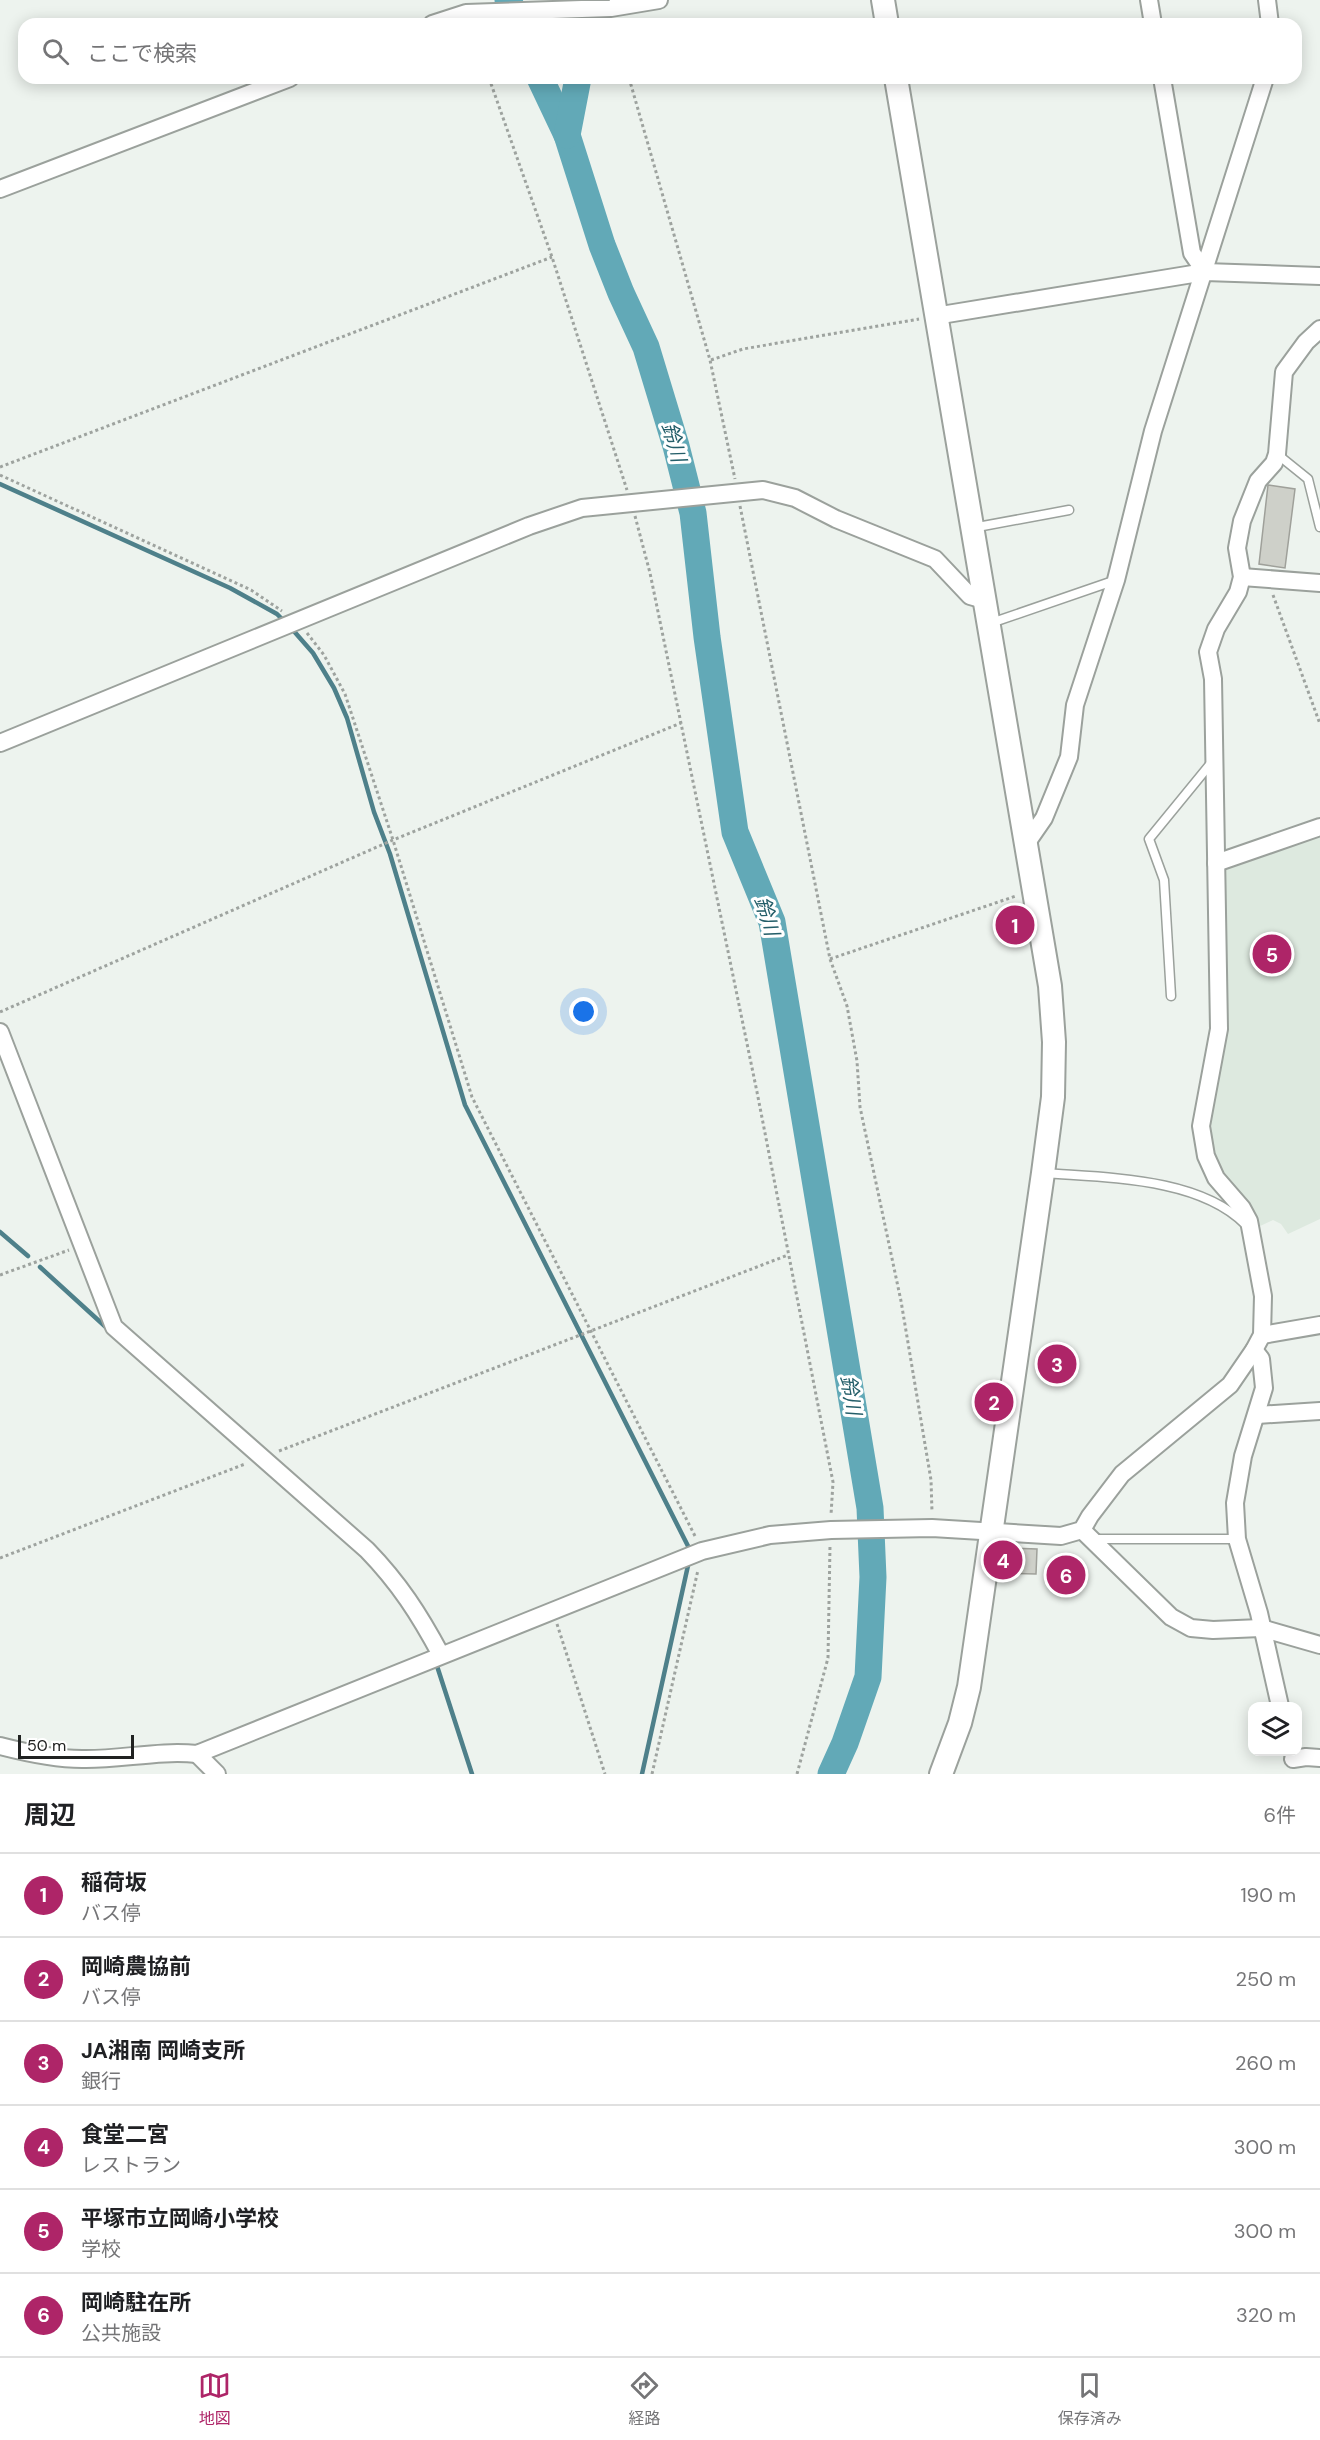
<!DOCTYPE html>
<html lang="ja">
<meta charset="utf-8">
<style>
:root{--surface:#fff;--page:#f6f6f6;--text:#202124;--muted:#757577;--line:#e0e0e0;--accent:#ae2568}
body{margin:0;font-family:"DM Sans","Noto Sans JP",sans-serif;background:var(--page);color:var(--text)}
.controls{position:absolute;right:18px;bottom:18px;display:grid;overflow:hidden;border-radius:12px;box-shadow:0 3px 15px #0003}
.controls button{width:54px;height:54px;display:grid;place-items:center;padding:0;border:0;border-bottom:2px solid var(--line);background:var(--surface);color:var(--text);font:30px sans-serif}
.scale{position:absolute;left:18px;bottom:15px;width:116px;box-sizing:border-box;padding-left:6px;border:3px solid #202221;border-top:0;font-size:16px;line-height:21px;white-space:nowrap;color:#202221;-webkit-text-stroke:4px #fff;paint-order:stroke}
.you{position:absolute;left:584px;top:1012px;width:21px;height:21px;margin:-15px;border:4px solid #fff;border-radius:50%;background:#1a73e8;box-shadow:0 0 0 9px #1a73e833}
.badge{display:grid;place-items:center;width:39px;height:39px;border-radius:50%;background:var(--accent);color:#fff;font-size:20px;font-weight:700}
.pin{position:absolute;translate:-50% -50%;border:3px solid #fff;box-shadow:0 2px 6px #0006}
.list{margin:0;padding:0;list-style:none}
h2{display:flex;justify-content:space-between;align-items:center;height:78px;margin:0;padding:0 24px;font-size:26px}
h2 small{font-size:20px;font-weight:400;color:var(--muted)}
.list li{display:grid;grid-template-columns:39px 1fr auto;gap:18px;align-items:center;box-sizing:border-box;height:84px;padding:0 24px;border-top:2px solid var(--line)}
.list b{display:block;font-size:22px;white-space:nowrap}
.list p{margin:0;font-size:20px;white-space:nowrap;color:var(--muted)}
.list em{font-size:20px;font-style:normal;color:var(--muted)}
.icon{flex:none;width:33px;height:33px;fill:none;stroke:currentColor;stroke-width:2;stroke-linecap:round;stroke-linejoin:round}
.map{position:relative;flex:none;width:1320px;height:1774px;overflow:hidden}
.search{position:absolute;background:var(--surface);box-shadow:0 3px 15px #0003;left:18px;right:18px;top:18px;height:66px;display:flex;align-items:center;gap:15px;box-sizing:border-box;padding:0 21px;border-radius:18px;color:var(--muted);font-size:22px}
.sheet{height:582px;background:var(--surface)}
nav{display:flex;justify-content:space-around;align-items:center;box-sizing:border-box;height:84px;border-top:2px solid var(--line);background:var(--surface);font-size:16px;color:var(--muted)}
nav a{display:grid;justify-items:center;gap:3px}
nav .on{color:var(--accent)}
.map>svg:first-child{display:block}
</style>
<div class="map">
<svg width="1320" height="1774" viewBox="0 0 1320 1774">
<rect width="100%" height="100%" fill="#edf3ee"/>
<!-- built -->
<polygon fill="#dde9df" points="1320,835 1320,1219 1288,1234 1281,1224 1273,1220 1258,1227 1221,1174 1213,1155 1211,1122 1226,1035 1223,874 1226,869"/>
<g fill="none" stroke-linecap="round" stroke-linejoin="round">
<!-- stream -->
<g stroke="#4e808a" stroke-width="4.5">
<polyline points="0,484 230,588 277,614 286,623"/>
<polyline points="292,629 313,653 334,688 347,718 374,812 390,854 465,1105 688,1546 688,1553"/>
<polyline points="0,1232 28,1256"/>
<polyline points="40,1267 109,1330"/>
<polyline points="437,1666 472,1774"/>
<polyline points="642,1774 689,1561"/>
</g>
<!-- river -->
<g stroke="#62a9b7" stroke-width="27">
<polyline points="508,0 519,24"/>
<polyline points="580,24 585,0"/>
<polyline points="540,78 567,135 602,245 621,293 646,347 676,446 693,513 707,637 735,832 772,922 870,1508 873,1577 868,1677 845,1743 831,1774"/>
<polyline points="567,135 578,78"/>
</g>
</g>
<!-- building -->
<g fill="#ced0c9" stroke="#9fa09a" stroke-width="1.5">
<polygon points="1268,485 1295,489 1285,568 1259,564"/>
<polygon points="1004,1548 1037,1549 1036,1574 1003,1573"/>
</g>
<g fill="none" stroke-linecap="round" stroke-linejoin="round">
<!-- lane casing -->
<g stroke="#9ba19c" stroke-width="11">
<g id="lane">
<polyline points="1277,454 1308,479 1320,527"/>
<polyline points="972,528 1069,510"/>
<polyline points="991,623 1116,580"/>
<polyline points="1171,996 1164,880 1149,839 1212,762"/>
<path d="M1044,1173C1106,1178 1198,1177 1245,1224"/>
<polyline points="1094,1539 1237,1539"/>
</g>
</g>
<!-- street casing -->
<g stroke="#9ba19c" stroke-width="20">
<g id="street">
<polyline points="1149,0 1153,24"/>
<polyline points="1267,0 1270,24"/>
<polyline points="432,24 466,13 611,8 659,0"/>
<polyline points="1162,78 1192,253 1205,272"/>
<polyline points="0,189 290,78"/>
<polyline points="935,316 1205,272 1320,276"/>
<polyline points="1242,577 1320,583"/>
<polyline points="0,743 529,526 582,508 763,490 795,498 836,519 935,559 970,596 984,600"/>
<polyline points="1026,844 1044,818 1069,757 1075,705 1116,580 1153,431 1265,78"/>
<polyline points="1216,863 1320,827"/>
<path d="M0,1032L114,1327L367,1550C399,1583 419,1614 441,1655"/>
<polyline points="1262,1335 1320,1325"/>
<polyline points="1254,1350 1261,1359 1264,1388 1243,1456 1235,1503 1237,1539 1259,1613 1280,1706"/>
<polyline points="1257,1415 1320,1411"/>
<polyline points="1082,1530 1171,1617 1191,1628 1213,1630 1261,1628 1320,1645"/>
<path d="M0,1746C27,1753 54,1759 82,1759C120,1760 158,1750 197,1754L702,1551L770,1535L831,1530L932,1528L1061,1536L1082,1530L1090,1516L1122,1474L1230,1385L1254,1350L1262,1335L1263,1296L1249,1221L1242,1208L1216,1178L1206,1156L1201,1126L1219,1029L1213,679L1208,652L1216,629L1238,592L1242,577L1237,548L1242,521L1258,481L1274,463L1277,454L1284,372L1306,342L1320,329"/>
<polyline points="197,1754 217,1774"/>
<polyline points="1293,1759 1306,1757 1320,1758"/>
</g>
</g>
<!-- secondary casing -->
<g stroke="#9ba19c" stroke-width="26">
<g id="secondary">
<polyline points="883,0 887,24"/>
<polyline points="896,78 1050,986 1054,1042 1053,1097 1043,1173 969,1687 960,1723 941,1774"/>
</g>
</g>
<!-- path -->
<g stroke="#9ea39f" stroke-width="3" stroke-dasharray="3 3" stroke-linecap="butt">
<polyline points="489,78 552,257 627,490"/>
<polyline points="629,78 710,360 735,479"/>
<polyline points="711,360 743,349 919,319"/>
<polyline points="0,467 552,257"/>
<polyline points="0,475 251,590 282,611"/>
<polyline points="740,506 830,959 847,1006 857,1061 860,1107 901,1301 931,1480 932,1512"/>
<polyline points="635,516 650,573 757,1092 833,1482 831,1515"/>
<polyline points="1273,595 1320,724"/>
<polyline points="307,633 324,655 345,694 393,840 472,1097 696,1538"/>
<polyline points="830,959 1016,896"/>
<polyline points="0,1012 393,840 681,723"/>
<polyline points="0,1275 69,1250"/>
<polyline points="279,1451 788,1255"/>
<polyline points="0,1558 245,1464"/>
<polyline points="557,1624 605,1774"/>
<polyline points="652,1774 698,1570"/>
<polyline points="797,1774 828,1658 830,1546"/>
</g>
<!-- lane -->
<use href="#lane" stroke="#fff" stroke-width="8"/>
<!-- street -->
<use href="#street" stroke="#fff" stroke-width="16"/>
<!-- secondary -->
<use href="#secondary" stroke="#fff" stroke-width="22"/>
</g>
<g text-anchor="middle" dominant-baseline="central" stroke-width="6" stroke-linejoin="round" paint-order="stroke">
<!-- water labels -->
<g font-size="20" font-style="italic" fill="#245e69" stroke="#fff">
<text transform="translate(674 442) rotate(74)">鈴川</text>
<text transform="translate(767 916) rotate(73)">鈴川</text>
<text transform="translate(851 1395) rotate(80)">鈴川</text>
</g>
</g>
</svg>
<div class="controls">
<button><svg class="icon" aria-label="layers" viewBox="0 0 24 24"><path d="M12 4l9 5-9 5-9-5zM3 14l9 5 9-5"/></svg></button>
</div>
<div class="scale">50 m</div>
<div class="you"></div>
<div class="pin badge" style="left:1015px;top:925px">1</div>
<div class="pin badge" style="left:994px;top:1402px">2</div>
<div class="pin badge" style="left:1057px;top:1364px">3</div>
<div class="pin badge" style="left:1003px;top:1560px">4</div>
<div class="pin badge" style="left:1272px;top:954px">5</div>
<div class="pin badge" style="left:1066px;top:1575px">6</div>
<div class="search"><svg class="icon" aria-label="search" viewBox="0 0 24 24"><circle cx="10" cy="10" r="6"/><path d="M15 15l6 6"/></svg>ここで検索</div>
</div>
<section class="sheet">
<h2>周辺<small>6件</small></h2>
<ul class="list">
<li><span class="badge">1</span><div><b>稲荷坂</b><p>バス停</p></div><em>190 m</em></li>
<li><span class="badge">2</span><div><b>岡崎農協前</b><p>バス停</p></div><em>250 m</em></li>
<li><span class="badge">3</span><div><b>JA湘南 岡崎支所</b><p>銀行</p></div><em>260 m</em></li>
<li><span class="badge">4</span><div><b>食堂二宮</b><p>レストラン</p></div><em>300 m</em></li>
<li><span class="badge">5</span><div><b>平塚市立岡崎小学校</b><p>学校</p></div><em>300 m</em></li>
<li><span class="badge">6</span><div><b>岡崎駐在所</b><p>公共施設</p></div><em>320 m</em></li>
</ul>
</section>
<nav>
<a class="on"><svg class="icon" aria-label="map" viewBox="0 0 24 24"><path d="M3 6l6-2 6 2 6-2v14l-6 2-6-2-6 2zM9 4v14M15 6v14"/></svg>地図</a>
<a><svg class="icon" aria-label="directions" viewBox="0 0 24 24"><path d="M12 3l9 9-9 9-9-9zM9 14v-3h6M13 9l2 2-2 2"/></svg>経路</a>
<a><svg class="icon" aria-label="saved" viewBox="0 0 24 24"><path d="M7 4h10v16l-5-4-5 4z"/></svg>保存済み</a>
</nav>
